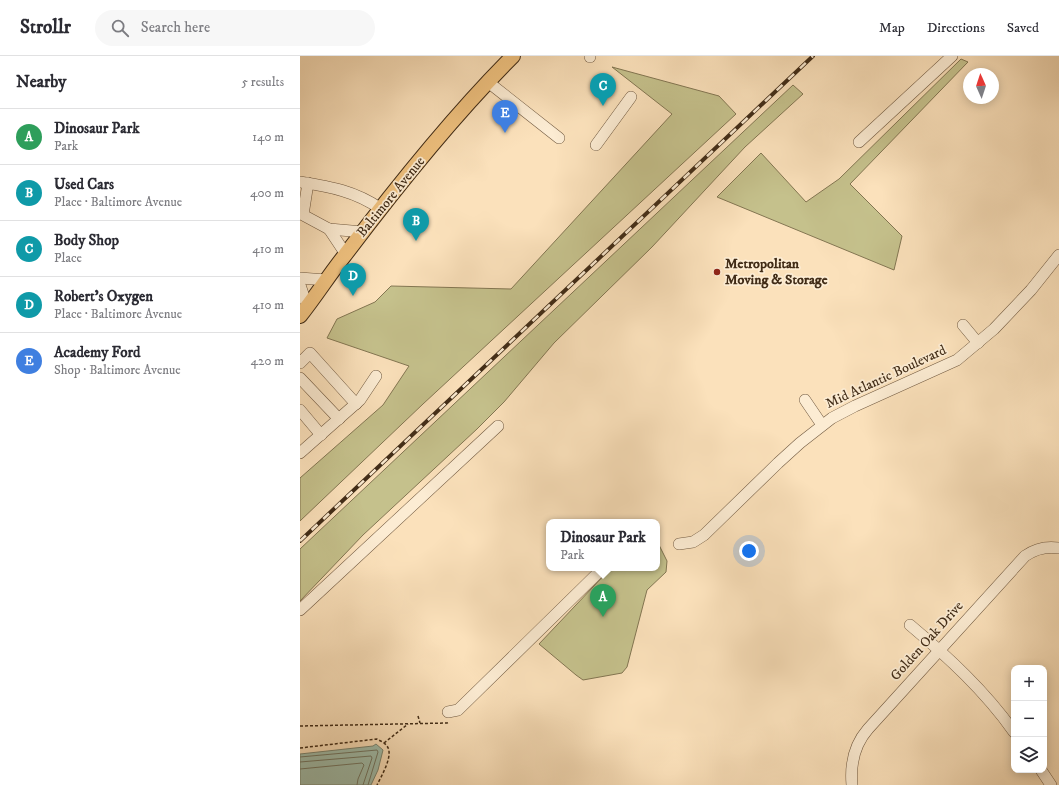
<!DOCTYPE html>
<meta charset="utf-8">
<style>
:root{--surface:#fff;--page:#f7f7f7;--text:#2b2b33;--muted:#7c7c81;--line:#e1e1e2;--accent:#0f766e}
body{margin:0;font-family:"IM FELL DW Pica",serif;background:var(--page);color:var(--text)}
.controls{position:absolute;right:12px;bottom:12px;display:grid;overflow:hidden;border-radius:8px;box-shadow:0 2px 10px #0003}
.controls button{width:36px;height:36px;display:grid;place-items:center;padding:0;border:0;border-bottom:1px solid var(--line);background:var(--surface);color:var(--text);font:20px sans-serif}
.compass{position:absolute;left:663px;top:12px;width:36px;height:36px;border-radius:50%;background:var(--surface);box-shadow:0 2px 10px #0003;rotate:357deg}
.you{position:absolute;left:449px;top:495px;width:14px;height:14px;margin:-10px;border:3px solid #fff;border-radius:50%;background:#1a73e8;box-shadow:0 0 0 6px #1a73e833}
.badge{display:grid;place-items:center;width:26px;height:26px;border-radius:50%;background:var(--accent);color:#fff;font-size:13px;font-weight:700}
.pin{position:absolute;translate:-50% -33px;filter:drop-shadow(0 1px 2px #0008)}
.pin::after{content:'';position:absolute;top:21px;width:14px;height:12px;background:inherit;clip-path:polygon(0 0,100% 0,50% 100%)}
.popup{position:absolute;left:246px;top:463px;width:114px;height:52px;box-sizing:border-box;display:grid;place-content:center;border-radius:8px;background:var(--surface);filter:drop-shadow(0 1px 3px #0005);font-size:13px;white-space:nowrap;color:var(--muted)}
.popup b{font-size:15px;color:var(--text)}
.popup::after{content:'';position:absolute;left:50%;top:100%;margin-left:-8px;border:8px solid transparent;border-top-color:var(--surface)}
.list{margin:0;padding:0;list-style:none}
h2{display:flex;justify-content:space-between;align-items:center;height:52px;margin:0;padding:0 16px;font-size:17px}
h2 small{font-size:13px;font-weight:400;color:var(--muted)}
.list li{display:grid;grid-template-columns:26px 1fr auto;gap:12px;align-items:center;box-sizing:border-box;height:56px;padding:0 16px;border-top:1px solid var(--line)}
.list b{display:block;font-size:15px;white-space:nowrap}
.list p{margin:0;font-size:13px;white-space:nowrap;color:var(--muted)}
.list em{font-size:13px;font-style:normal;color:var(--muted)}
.icon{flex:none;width:22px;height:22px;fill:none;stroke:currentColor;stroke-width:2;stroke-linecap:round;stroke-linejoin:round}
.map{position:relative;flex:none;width:759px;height:729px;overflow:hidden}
header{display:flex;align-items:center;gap:24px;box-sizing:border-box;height:56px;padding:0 20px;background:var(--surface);border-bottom:1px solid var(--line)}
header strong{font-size:19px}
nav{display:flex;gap:22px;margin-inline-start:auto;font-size:14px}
.search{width:280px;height:36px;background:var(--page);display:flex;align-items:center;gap:10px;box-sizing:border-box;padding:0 14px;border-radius:22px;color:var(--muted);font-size:15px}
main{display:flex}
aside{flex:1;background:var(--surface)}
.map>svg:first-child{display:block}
</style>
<header>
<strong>Strollr</strong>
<div class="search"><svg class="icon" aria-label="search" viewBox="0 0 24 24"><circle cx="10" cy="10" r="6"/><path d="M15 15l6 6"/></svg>Search here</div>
<nav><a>Map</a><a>Directions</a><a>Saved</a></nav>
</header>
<main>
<aside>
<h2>Nearby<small>5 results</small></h2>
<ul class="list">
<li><span class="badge" style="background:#2e9e5b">A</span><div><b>Dinosaur Park</b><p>Park</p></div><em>140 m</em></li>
<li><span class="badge" style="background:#0f9aa8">B</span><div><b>Used Cars</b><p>Place · Baltimore Avenue</p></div><em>400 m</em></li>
<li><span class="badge" style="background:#0f9aa8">C</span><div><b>Body Shop</b><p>Place</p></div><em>410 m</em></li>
<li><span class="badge" style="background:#0f9aa8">D</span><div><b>Robert's Oxygen</b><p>Place · Baltimore Avenue</p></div><em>410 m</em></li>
<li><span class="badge" style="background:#3f7fe0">E</span><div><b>Academy Ford</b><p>Shop · Baltimore Avenue</p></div><em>420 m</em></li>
</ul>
</aside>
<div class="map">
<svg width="759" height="729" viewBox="0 0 759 729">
<rect width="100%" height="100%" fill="#fbe1bb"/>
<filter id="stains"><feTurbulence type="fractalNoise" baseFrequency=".005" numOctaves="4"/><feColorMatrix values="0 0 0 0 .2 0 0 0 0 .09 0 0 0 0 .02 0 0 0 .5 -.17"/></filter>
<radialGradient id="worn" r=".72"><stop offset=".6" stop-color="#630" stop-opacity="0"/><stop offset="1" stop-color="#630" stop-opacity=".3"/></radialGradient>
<!-- green -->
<g fill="#c5c18c" stroke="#837652">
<polygon points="661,3 668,6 550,128 602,180 594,214 417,141 461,97 506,146 539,123"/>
<polygon points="312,11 419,40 436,58 123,348 0,465 0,422 83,349 109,310 27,282 37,263 75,246 91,230 211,233 372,58"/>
<polygon points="493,29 503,38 445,91 352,191 254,287 204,346 177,373 63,479 0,545 0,493"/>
<polygon points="357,485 367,505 366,516 347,534 327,611 322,617 283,624 276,619 239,588 311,512 357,512"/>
</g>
<!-- water -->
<polygon fill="#9fbead" stroke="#798471" points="76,688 83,694 78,714 71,729 0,729 0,698 73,690"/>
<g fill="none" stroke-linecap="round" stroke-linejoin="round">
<!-- shore -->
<g stroke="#707562" stroke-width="1">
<polyline points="0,701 77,694 78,696 68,729"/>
<polyline points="0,706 71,700 72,702 63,729"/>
<polyline points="0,713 62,707 64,709 58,723 57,729"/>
</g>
<!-- minor casing -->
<g stroke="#705940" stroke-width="12">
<g id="minor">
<polyline points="290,1 290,0"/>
<polyline points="188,26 259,82"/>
<polyline points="559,86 652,0"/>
<polyline points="296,89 331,41"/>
<path d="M0,126C31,131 55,135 81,153"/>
<polyline points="8,127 3,159 29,173 63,176"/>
<polyline points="29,173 45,197"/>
<polyline points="0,222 26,224"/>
<polyline points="0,229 7,250"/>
<polyline points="663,269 678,287"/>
<polyline points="0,307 10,297 56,348"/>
<polyline points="0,322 39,363"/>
<polyline points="505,344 522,369"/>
<polyline points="0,354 21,379"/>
<polyline points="0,397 60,344 76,320"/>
<polyline points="379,488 393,486 404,479 478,407 500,387 532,362 555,350 657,304 694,273 731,234 759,199"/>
<polyline points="0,554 198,370"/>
<path d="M610,569C648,601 685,635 714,676"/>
<polyline points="148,656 158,654 303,512"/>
<polyline points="741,714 751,729"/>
<path d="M552,729C550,707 554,689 568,673L725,500C736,492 746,490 759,492"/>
</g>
</g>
<!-- major casing -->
<g stroke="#412c17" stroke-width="16">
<path id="major" d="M0,260C16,240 29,219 45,199C97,130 152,61 213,0"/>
</g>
<!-- path -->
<g stroke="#412c17" stroke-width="1.5" stroke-dasharray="3 2" stroke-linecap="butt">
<polyline points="118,660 120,667"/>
<polyline points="0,670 147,667 149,666"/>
<polyline points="84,687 108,668"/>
<path d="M0,692L77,683C80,685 84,686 86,689C95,697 82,719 77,729"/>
</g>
<!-- minor -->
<use href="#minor" stroke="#fcecd3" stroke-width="11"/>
<!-- major -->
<use href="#major" stroke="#eec07e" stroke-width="14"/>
<!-- rail casing -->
<g stroke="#412c17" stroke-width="4">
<polyline id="rail" points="0,485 513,0"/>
</g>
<!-- rail -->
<use href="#rail" stroke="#fcecd3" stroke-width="2.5" stroke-dasharray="8" stroke-linecap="butt"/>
</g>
<!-- markers -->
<circle fill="#8f2418" stroke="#fcecd3" stroke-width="1.5" cx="417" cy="216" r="4"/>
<g text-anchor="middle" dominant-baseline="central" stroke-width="3.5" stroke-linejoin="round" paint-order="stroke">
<!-- street labels -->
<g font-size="14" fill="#412c17" stroke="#fcecd3">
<text transform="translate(91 141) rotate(-51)">Baltimore Avenue</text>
<text transform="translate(586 321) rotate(-25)">Mid Atlantic Boulevard</text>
<text transform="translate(627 585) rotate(-48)">Golden Oak Drive</text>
</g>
<!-- poi labels -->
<g font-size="14" font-weight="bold" fill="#412c17" stroke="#fcecd3" text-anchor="start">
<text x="425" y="208">Metropolitan<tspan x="425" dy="16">Moving &amp; Storage</tspan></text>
</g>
</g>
<rect width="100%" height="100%" filter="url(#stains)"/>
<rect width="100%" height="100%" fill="url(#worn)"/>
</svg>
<div class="controls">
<button>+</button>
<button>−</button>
<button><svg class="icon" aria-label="layers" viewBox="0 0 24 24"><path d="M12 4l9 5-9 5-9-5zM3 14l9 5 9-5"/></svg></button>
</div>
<svg class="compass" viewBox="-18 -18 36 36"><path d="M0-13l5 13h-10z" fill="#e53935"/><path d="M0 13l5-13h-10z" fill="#7c7c81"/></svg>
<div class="you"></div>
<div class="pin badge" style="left:303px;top:561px;background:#2e9e5b">A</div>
<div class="popup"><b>Dinosaur Park</b>Park</div>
<div class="pin badge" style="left:116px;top:185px;background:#0f9aa8">B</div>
<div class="pin badge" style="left:303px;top:50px;background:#0f9aa8">C</div>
<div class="pin badge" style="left:53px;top:240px;background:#0f9aa8">D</div>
<div class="pin badge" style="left:205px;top:77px;background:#3f7fe0">E</div>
</div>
</main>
